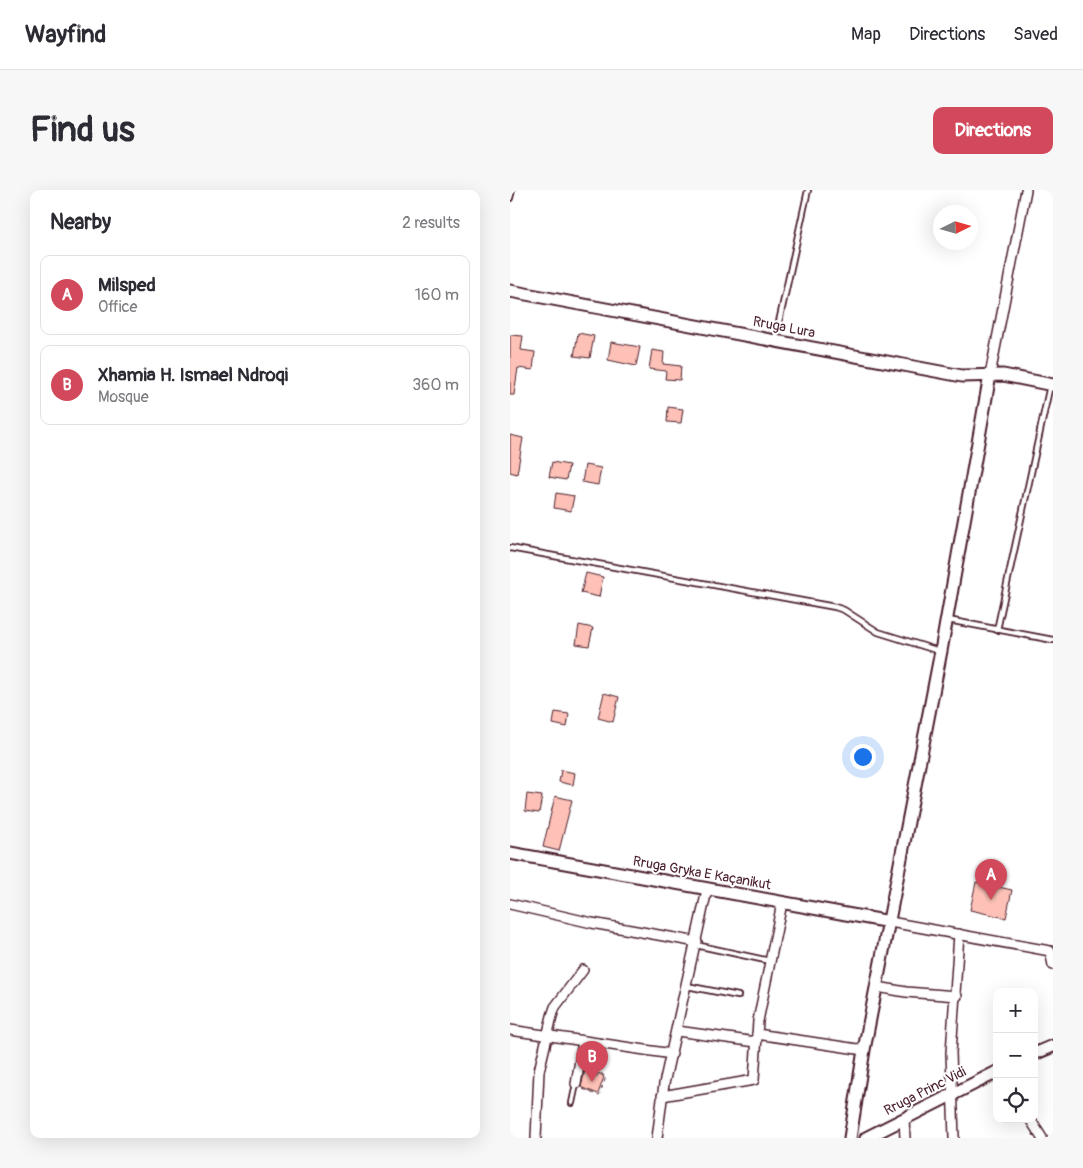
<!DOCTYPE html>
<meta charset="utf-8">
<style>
:root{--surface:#fff;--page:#f7f7f7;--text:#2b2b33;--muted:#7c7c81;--line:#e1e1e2;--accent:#d1495b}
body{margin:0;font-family:Pangolin,sans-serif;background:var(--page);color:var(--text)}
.controls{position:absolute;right:15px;bottom:15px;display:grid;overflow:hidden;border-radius:10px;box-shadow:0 5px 20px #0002}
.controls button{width:45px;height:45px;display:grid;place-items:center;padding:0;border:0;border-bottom:1px solid var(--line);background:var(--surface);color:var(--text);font:25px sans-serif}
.compass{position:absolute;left:423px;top:15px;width:45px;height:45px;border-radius:50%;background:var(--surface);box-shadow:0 5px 20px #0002;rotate:85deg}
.you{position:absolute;left:352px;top:566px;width:18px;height:18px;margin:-12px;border:4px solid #fff;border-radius:50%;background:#1a73e8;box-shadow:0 0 0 8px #1a73e833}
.badge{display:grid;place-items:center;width:32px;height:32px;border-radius:50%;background:var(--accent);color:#fff;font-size:16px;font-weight:700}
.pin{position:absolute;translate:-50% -41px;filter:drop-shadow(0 1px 2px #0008)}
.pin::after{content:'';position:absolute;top:26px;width:18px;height:15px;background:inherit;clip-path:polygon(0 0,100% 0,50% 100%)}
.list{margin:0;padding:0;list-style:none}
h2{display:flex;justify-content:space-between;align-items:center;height:65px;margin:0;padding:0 20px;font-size:21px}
h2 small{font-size:16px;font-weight:400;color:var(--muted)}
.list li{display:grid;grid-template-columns:32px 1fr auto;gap:15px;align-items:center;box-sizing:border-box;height:80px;margin:0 10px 10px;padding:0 10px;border:1px solid var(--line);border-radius:10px}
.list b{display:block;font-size:19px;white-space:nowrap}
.list p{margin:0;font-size:16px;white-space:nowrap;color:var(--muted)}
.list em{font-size:16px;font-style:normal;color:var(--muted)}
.icon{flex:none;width:28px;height:28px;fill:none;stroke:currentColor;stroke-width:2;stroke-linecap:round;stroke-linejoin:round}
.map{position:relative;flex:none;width:543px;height:948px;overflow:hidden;border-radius:10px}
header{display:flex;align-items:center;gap:30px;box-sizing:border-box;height:70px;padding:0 25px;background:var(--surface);border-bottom:1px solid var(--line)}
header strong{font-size:24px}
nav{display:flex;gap:28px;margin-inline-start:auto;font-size:18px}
.intro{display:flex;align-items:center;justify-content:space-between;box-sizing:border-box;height:120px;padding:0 30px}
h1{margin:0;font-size:35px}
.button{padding:12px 22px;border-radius:10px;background:var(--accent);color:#fff;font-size:18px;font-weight:700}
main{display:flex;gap:30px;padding:0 30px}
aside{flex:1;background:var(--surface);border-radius:10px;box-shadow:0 5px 20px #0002}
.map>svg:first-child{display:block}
</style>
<header>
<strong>Wayfind</strong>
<nav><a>Map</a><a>Directions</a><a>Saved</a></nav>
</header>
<div class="intro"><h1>Find us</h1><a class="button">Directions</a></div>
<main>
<aside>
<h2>Nearby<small>2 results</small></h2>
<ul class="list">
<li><span class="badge">A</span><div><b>Milsped</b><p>Office</p></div><em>160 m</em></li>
<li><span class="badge">B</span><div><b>Xhamia H. Ismael Ndroqi</b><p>Mosque</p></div><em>360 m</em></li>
</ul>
</aside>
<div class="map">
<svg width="543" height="948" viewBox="0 0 543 948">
<rect width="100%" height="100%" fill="#fff"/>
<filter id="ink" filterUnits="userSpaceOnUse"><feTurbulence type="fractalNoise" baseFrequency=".02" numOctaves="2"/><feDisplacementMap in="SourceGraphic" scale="10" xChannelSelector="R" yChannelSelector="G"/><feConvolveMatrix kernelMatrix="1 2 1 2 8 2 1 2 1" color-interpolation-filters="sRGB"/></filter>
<g filter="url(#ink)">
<!-- building -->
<g fill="#fdc1b7" stroke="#4a1f2b">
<polygon points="68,143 84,146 80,168 64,166"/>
<polygon points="0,145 13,146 11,160 25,162 23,180 8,178 4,205 0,205"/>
<polygon points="101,152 130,157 126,176 98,170"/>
<polygon points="142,160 154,162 153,174 171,176 170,190 155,189 156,181 139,179"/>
<polygon points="158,217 173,219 171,233 157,232"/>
<polygon points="0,245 13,248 7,284 0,282"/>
<polygon points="42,272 59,275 56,290 39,287"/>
<polygon points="75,275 91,278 88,295 72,292"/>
<polygon points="46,303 64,306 61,321 44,318"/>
<polygon points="76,383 93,387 89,407 71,403"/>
<polygon points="69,435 83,438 79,456 66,454"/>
<polygon points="94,503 109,507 103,532 88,528"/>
<polygon points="45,522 59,524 57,537 43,534"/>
<polygon points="51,580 65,583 63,595 49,592"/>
<polygon points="17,604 32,606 29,623 15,621"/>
<polygon points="45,606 62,610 49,661 33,657"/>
<polygon points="466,692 502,700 496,728 460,720"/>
<polygon points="75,880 85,888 89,883 94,887 88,904 71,897"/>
</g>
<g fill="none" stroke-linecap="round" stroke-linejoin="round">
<!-- lane casing -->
<g stroke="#4a1f2b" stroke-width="8">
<g id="lane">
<polyline points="0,8 2,0"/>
<polyline points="265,150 298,0"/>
<polyline points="0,358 325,417 334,420 368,442 429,461"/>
<polyline points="438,430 543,450"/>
<polyline points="487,440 540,195"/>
<polyline points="186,755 260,771"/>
<polyline points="177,796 228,806"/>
<polyline points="62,913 66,894"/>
</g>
</g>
<!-- street casing -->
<g stroke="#4a1f2b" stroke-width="12">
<g id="street">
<polyline points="480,185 516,0"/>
<polyline points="0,714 82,733 187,752"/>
<polyline points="380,732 540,761 543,775"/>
<polyline points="367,797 396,802 447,806"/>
<polyline points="0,840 162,864"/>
<polyline points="167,841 246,852"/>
<polyline points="247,844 354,860"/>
<polyline points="66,894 73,852"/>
<polyline points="152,906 244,890 248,831 272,713"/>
<polyline points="394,929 395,948"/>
<polyline points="520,929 532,948"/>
<polyline points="26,948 29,881 42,826 45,817 73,780"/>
<polyline points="147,948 154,894 197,700"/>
<polyline points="444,948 441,863 449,744"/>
</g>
</g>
<!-- secondary casing -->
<g stroke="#4a1f2b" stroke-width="15">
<g id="secondary">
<polyline points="0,101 452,186 493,185 543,195"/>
<polyline points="0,663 380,732"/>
<polyline points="524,864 543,856"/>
<polyline points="340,948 354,860 431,461 480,185"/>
<polyline points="356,948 487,882"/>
</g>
</g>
<!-- path -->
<polyline stroke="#4a1f2b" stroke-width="1" stroke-dasharray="4 4" stroke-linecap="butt" points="73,899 89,906 96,887 88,881 84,885 78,881"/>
<!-- lane -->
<use href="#lane" stroke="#fff" stroke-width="4.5"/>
<!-- street -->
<use href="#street" stroke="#fff" stroke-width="9"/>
<!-- secondary -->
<use href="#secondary" stroke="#fff" stroke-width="11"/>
</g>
</g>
<g text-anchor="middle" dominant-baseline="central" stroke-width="4" stroke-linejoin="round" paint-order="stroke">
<!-- street labels -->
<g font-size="14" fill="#4a1f2b" stroke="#fff">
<text transform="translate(274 137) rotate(11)">Rruga Lura</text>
<text transform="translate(192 683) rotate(10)">Rruga Gryka E Kaçanikut</text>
<text transform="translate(415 901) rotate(-27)">Rruga Princ Vidi</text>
</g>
</g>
</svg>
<div class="controls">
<button>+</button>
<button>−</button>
<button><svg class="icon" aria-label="locate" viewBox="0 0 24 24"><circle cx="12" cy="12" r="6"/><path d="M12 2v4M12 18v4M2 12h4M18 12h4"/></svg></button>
</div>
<svg class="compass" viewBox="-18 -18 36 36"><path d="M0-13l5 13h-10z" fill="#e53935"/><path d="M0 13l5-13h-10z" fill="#7c7c81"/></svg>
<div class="you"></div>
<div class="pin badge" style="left:481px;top:710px">A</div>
<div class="pin badge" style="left:82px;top:892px">B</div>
</div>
</main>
